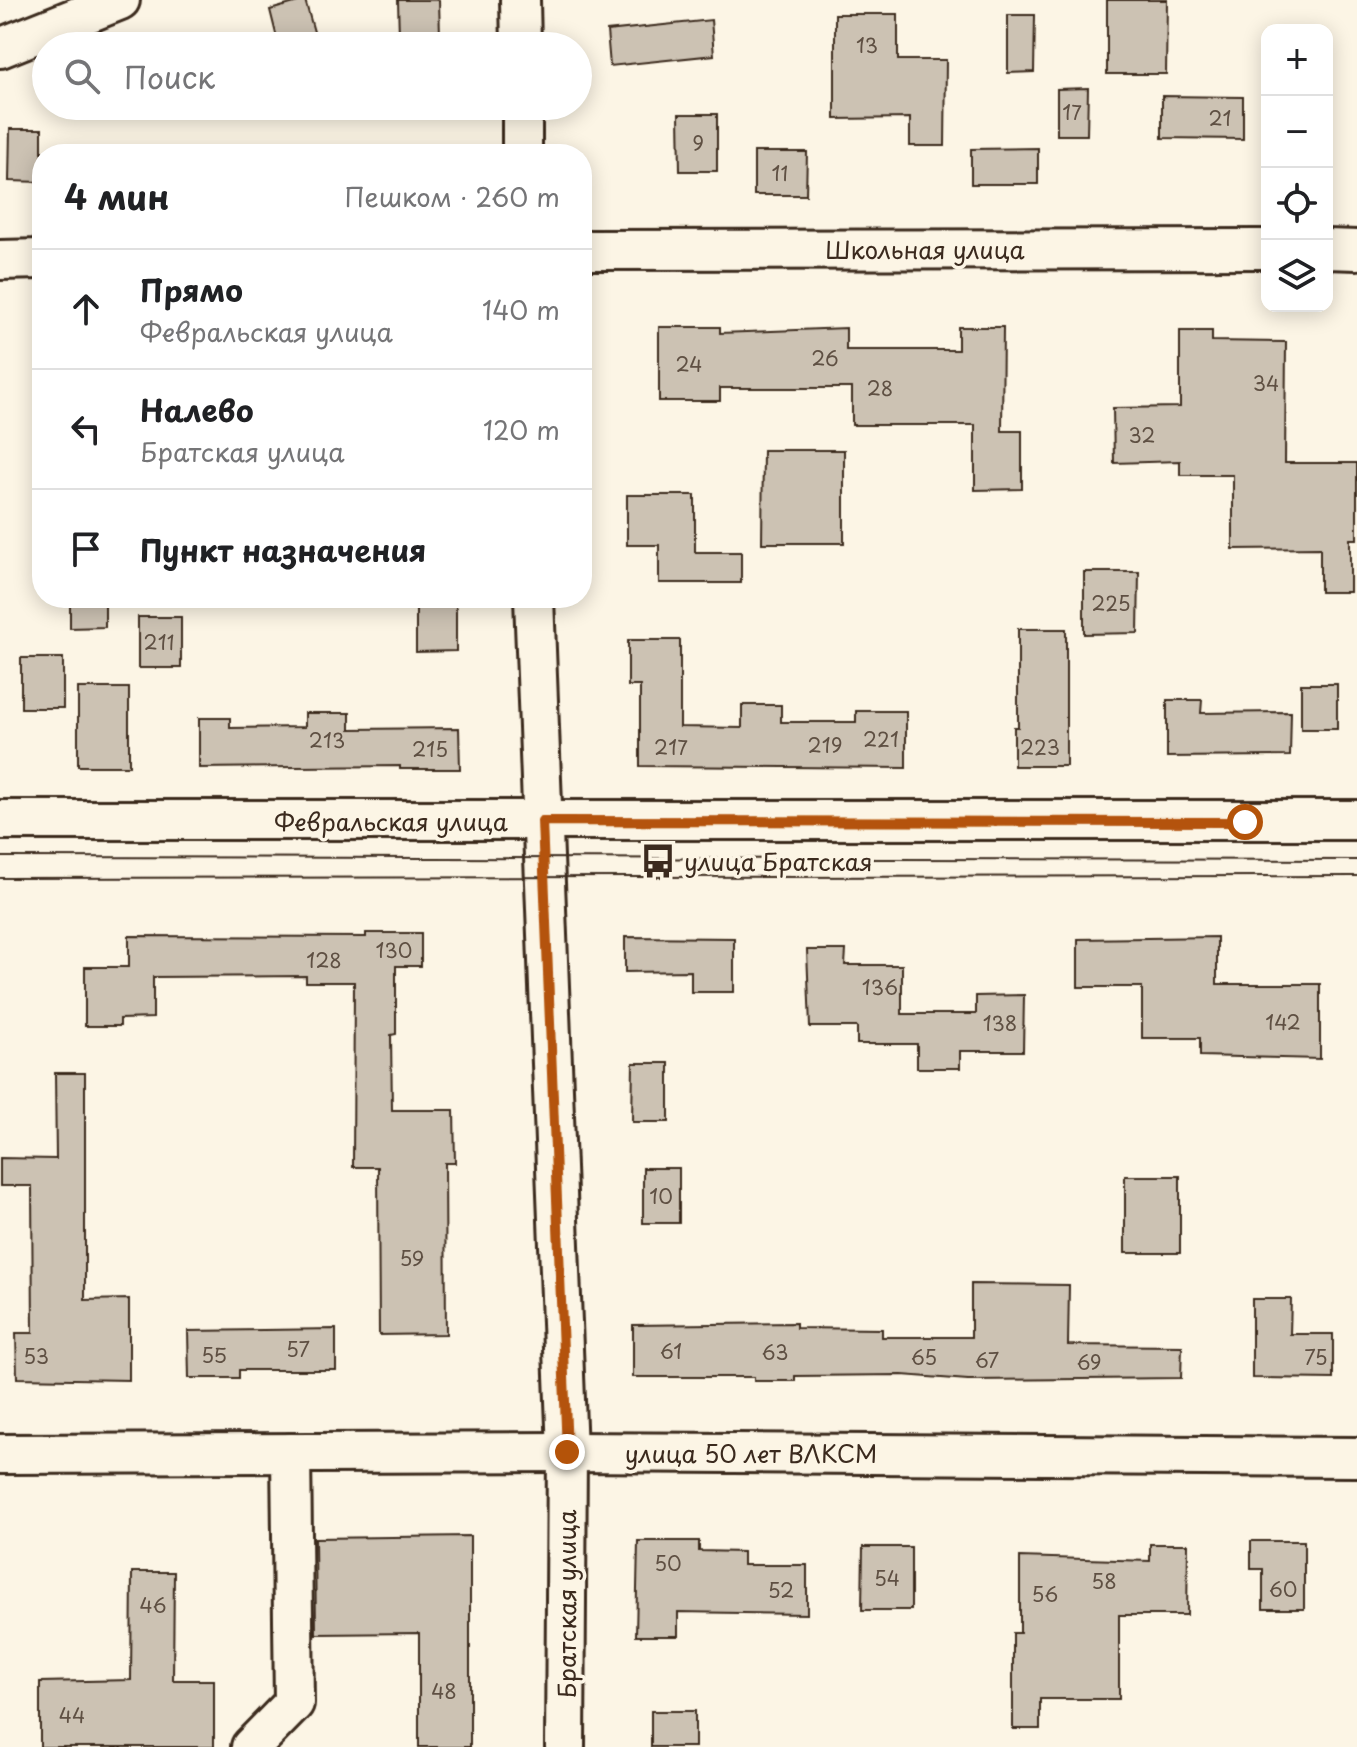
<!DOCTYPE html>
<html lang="ru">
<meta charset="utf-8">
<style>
:root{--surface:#fff;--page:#f2f2f2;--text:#202124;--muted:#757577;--line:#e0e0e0}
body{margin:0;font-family:"Playpen Sans",sans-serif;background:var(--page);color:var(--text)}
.controls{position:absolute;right:24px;top:24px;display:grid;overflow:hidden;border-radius:16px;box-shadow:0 4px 20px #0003}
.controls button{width:72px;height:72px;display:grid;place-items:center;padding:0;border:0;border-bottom:2px solid var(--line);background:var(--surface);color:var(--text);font:40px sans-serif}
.stop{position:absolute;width:24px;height:24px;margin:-18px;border:6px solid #b45309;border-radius:50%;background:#fff}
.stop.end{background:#b45309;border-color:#fff;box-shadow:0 2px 8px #0008}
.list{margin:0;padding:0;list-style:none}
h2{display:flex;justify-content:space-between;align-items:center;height:104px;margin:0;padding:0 32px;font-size:34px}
h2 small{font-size:26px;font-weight:400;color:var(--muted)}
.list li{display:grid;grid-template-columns:52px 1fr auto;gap:24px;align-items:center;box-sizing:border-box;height:120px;padding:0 32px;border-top:2px solid var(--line)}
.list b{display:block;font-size:30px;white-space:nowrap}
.list p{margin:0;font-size:26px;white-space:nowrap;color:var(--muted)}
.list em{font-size:26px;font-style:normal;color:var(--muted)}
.icon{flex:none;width:44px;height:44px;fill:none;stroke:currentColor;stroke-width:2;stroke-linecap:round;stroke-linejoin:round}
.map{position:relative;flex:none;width:1357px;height:1747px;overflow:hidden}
.search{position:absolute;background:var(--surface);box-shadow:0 4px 20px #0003;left:32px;top:32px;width:560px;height:88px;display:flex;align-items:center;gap:20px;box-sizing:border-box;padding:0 28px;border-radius:44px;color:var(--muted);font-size:30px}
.panel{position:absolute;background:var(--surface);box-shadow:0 4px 20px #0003;left:32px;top:144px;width:560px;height:464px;border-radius:32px}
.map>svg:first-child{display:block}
</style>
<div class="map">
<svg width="1357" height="1747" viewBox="0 0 1357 1747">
<rect width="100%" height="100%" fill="#fcf5e5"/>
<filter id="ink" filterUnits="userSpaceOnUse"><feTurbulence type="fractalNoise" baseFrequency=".0125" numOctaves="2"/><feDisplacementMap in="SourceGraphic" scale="16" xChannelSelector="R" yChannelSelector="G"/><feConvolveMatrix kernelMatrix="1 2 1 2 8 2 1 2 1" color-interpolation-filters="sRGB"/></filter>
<g filter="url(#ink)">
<!-- building -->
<g fill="#ccc2b3" stroke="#3b2a1e" stroke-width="2">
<polygon points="305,0 318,46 279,46 270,10"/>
<polygon points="398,0 439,0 440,36 399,36"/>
<polygon points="1107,0 1167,0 1166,74 1107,74"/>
<polygon points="835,14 898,14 898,60 946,60 945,146 910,146 910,118 835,119"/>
<polygon points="1008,15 1035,15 1034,72 1008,73"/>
<polygon points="711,20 714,55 610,66 607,31"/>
<polygon points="1088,88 1087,135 1057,135 1057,89"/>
<polygon points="1162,96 1243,97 1243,139 1162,138"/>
<polygon points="679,114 717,114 717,171 680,171"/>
<polygon points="10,129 42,129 42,182 9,181"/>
<polygon points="1038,148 1038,184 971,184 971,149"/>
<polygon points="754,152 807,152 806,195 754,195"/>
<polygon points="659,327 720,327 720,333 846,328 846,350 958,350 958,327 1003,327 1002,431 1022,431 1022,489 975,490 975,425 852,425 852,388 720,388 720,401 659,401"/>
<polygon points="1180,331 1212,331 1212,341 1286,342 1285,463 1357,463 1357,539 1350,539 1350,592 1320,592 1320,548 1233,549 1233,475 1180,475 1180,461 1114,463 1113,408 1180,407"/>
<polygon points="763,450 844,450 844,543 762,543"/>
<polygon points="627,495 695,495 695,552 741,552 741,583 659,583 659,545 627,545"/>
<polygon points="1084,572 1139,572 1138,633 1084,634"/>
<polygon points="70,598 105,598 105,627 70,628"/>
<polygon points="416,602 456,602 456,651 416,652"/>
<rect x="138" y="617" width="43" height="51"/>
<polygon points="1018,629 1066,629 1066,766 1014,766 1014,727 1018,727"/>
<polygon points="628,640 680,640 680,727 742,728 742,705 781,705 781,722 856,722 856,711 906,711 906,768 640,766 640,686 628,686"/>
<rect x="21" y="658" width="42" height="50"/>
<rect x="1301" y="684" width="36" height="45"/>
<rect x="78" y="688" width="51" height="78"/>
<polygon points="1167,700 1202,700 1201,713 1291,712 1290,756 1167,757"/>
<polygon points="305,713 350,713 350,729 459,728 460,769 400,769 400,766 199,768 199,718 230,718 230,728 305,727"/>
<polygon points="366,933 421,933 421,966 396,966 396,1034 391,1035 392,1110 454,1110 455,1163 445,1163 446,1334 379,1335 378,1167 353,1167 354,982 306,982 306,976 153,977 153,1018 120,1019 120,1026 85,1026 85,967 129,967 129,936 366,937"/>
<polygon points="625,937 734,938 734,992 691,992 691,971 625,972"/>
<polygon points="1217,937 1217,984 1320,984 1320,1059 1200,1056 1200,1038 1142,1038 1142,987 1078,987 1078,939"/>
<polygon points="807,950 846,950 845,965 902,965 902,1014 976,1014 976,996 1024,995 1023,1051 960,1051 960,1068 917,1068 917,1044 857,1044 857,1027 810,1027"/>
<polygon points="633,1063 669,1063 669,1122 632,1122"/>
<polygon points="55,1073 85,1073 85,1300 129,1299 129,1380 17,1378 16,1333 33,1333 32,1186 0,1186 0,1158 56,1159"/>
<rect x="643" y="1168" width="36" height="55"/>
<rect x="1125" y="1176" width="55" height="77"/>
<polygon points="971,1284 1069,1285 1068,1345 1182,1346 1181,1378 968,1380 902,1375 795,1376 795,1381 754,1381 754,1377 633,1377 633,1325 796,1323 796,1328 882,1329 882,1337 971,1337"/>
<polygon points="1252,1299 1291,1299 1290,1334 1333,1334 1333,1379 1252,1378"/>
<polygon points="336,1329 336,1370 239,1370 239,1378 189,1378 188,1331"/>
<polygon points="470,1536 470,1747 419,1747 419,1633 316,1634 315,1538"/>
<polygon points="638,1541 699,1541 699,1551 743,1552 743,1565 807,1565 807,1614 678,1612 678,1636 636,1636"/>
<polygon points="1251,1541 1304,1541 1304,1609 1263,1609 1263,1569 1251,1569"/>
<polygon points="1150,1544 1188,1544 1187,1615 1119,1615 1119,1699 1040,1699 1040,1729 1013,1729 1013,1633 1020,1633 1020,1557 1150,1561"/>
<polygon points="863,1547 911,1547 911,1610 862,1610"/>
<polygon points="132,1572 174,1572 173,1680 214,1680 214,1747 40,1747 40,1682 131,1680"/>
<rect x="651" y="1711" width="44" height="36"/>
</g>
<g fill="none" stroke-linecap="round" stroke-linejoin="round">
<!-- minor casing -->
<g stroke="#3b2a1e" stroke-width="44">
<g id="minor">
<polyline points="520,0 521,46"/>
<polyline points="0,48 120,0"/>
<polyline points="522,106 522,154"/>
<polyline points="1327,249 1357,250"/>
<polyline points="582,250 1267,249"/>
<polyline points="0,260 42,259"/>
<polyline points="534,598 567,1452 565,1747"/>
<polyline points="0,820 1357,820"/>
<polyline points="0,1454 567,1452 1357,1457"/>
<polyline points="251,1747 294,1703 291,1453"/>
</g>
</g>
<!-- minor -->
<use href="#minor" stroke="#fcf5e5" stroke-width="38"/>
<!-- tram -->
<g stroke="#3b2a1e" stroke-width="2">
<polyline points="0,857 1357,860"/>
<polyline points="0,878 1357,876"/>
</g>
</g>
</g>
<g fill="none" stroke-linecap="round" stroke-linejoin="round" filter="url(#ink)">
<!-- route -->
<polyline stroke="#b45309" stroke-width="10" points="567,1452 542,821 1245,822"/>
</g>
<!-- icons -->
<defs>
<g id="bus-bare" transform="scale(2.76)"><path d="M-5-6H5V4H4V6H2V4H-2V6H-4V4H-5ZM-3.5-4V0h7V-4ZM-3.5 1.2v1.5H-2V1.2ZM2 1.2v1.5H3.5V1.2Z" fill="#3b2a1e" stroke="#fcf5e5" stroke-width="2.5" paint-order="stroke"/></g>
</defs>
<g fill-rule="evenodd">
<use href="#bus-bare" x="658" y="861"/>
</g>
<g text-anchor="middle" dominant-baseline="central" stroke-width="7" stroke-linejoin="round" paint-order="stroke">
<!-- number labels -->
<g font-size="20" fill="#5f5043">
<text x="867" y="45">13</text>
<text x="1072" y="112">17</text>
<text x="1220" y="118">21</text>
<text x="698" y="143">9</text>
<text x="780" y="173">11</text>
<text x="825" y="358">26</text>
<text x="689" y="364">24</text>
<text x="1266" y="383">34</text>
<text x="880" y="388">28</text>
<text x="1142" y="435">32</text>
<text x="1111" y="603">225</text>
<text x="159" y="642">211</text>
<text x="881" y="739">221</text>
<text x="327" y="740">213</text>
<text x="825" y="745">219</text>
<text x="671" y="747">217</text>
<text x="1040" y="747">223</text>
<text x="430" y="749">215</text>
<text x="394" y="950">130</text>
<text x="324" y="960">128</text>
<text x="880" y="987">136</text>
<text x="1283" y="1022">142</text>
<text x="1000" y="1023">138</text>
<text x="661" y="1196">10</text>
<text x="412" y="1258">59</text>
<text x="298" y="1349">57</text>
<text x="671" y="1351">61</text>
<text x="775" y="1352">63</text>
<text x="214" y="1355">55</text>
<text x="36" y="1356">53</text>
<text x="924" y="1357">65</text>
<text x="1316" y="1357">75</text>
<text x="987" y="1360">67</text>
<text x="1089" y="1362">69</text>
<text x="668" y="1563">50</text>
<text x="887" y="1578">54</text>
<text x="1104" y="1581">58</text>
<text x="1283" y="1589">60</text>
<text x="781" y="1590">52</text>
<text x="1045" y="1594">56</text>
<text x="153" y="1605">46</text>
<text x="444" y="1691">48</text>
<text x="72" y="1715">44</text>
</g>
<!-- street labels -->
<g font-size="24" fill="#3b2a1e" stroke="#fcf5e5">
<text x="925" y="249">Школьная улица</text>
<text x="391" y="821">Февральская улица</text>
<text x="751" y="1453">улица 50 лет ВЛКСМ</text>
<text transform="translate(566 1604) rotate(-90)">Братская улица</text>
</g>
<!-- poi labels -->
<g font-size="24" fill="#3b2a1e" stroke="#fcf5e5" text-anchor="start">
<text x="684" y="861">улица Братская</text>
</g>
</g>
</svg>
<div class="controls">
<button>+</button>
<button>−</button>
<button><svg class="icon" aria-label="locate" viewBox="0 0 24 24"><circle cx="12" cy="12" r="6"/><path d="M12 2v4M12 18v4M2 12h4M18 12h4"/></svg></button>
<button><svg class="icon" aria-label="layers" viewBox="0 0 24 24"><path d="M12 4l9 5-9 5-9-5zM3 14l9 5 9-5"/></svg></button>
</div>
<div class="stop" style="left:1245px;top:822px"></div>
<div class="stop end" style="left:567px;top:1452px"></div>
<div class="search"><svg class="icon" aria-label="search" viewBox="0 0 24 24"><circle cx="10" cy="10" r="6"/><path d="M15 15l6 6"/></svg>Поиск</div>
<section class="panel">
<h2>4 мин<small>Пешком · 260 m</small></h2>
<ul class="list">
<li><svg class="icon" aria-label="ahead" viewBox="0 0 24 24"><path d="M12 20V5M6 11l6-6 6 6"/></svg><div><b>Прямо</b><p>Февральская улица</p></div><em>140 m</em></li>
<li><svg class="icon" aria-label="left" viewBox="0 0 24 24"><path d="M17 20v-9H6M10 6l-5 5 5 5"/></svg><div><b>Налево</b><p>Братская улица</p></div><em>120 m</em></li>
<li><svg class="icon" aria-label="arrive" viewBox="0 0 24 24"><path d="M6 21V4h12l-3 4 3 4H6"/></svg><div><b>Пункт назначения</b></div></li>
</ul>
</section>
</div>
